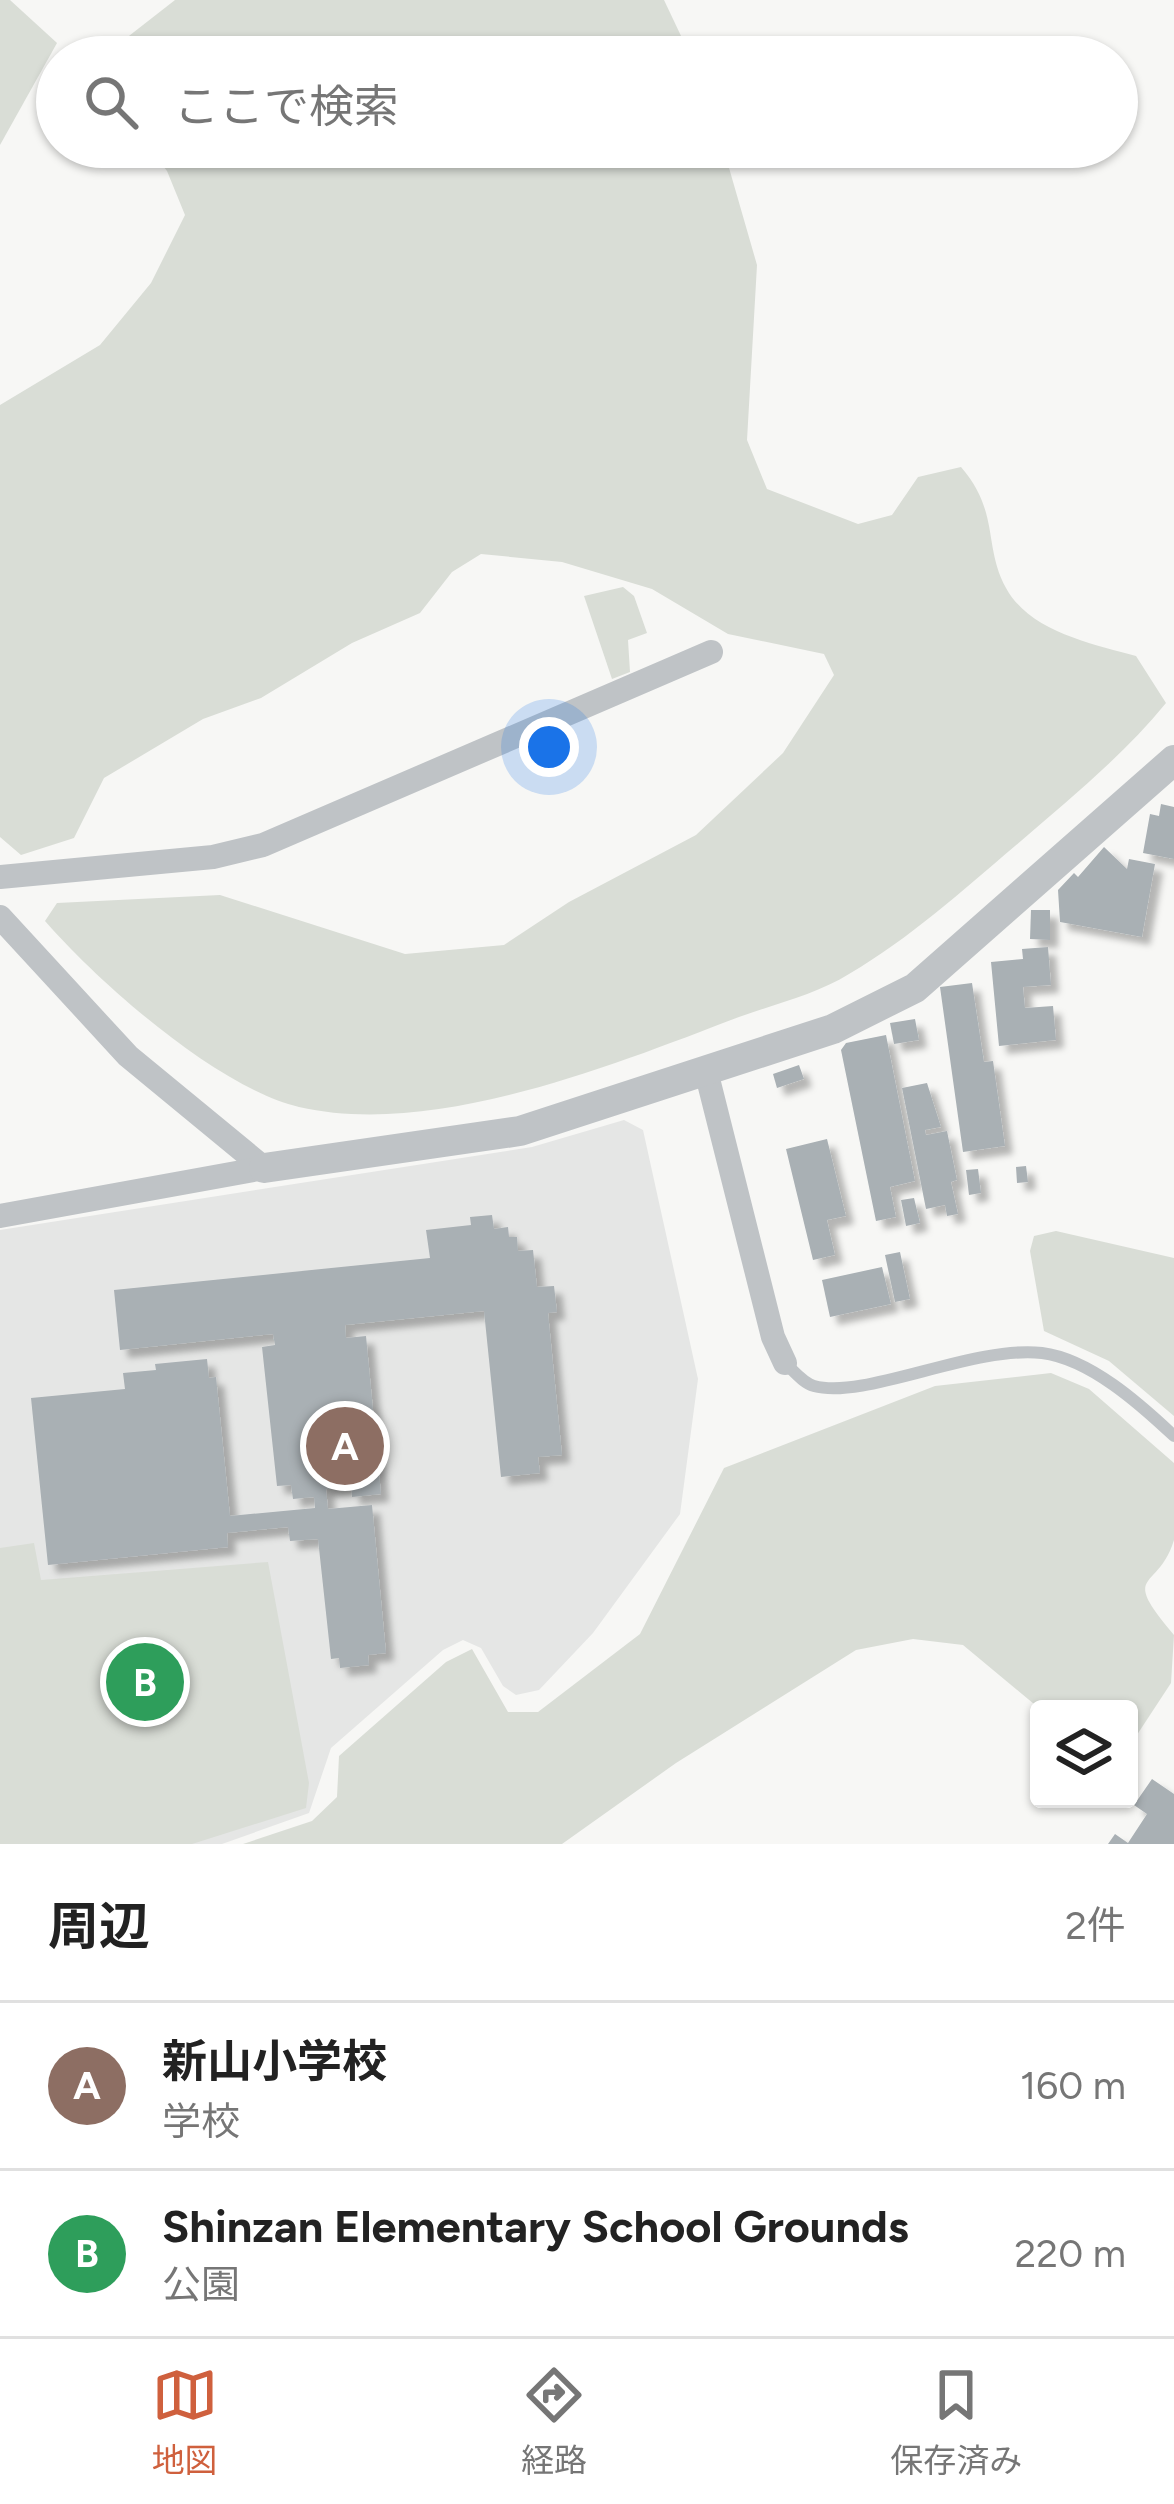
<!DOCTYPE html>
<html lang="ja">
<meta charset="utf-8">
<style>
:root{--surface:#fff;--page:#f2f2f2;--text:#222;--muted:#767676;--line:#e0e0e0;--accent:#cf603d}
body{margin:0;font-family:Figtree,"Noto Sans JP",sans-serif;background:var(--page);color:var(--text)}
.controls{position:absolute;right:36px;bottom:36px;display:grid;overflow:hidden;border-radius:12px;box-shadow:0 3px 9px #0004}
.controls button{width:108px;height:108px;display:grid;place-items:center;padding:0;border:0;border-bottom:3px solid var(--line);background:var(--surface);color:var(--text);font:60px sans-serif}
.you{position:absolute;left:549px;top:747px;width:42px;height:42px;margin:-30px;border:9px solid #fff;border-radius:50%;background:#1a73e8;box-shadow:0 0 0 18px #1a73e833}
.badge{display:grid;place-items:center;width:78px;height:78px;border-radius:50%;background:var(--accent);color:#fff;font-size:39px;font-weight:700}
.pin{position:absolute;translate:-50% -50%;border:6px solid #fff;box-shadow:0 3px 12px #0006}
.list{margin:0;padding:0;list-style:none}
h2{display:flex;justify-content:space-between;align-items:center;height:156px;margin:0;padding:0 48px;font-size:51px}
h2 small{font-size:39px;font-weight:400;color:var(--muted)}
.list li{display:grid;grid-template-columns:78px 1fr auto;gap:36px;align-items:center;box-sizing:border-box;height:168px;padding:0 48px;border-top:3px solid var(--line)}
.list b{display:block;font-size:45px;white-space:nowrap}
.list p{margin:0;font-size:39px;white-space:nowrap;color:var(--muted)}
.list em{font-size:39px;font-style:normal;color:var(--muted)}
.icon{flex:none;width:66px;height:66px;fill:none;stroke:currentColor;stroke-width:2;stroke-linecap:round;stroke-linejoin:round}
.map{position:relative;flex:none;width:1174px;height:1844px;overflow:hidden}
.search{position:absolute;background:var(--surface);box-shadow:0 3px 9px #0004;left:36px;right:36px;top:36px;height:132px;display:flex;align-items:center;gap:30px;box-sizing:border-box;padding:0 42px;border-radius:66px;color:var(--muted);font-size:45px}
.sheet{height:492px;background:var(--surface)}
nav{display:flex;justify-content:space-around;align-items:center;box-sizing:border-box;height:168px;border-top:3px solid var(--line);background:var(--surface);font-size:33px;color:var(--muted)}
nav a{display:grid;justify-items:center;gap:6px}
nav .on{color:var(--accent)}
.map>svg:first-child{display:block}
</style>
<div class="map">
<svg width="1174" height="1844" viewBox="0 0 1174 1844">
<defs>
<filter id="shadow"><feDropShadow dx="8" dy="8" stdDeviation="3" flood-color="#0004"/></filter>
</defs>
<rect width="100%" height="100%" fill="#f7f7f5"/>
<!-- built -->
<polygon fill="#e5e6e5" points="624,1120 643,1130 698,1379 680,1514 593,1633 539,1690 516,1695 503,1686 481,1648 463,1640 443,1650 331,1748 309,1813 222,1844 0,1844 0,1230 532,1147"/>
<!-- green -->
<g fill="#d9ddd6">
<polygon points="0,0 10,0 57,43 0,145"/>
<polygon points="175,0 664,0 691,57 102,57"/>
<path d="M148,147H723L757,265L747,440L767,489L858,524L892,515L918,477L961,467C1000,512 983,546 1006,588C1030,632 1093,644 1136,656L1166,703C1121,758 1068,800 1015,846C961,892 910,938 849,974C817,994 775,1004 739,1017C613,1065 434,1138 299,1107C218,1088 99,983 45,921L57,903L220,895L405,954L504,945L569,902L696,835L783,753L834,675L824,654L728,634L652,589L562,562L481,554L452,572L420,613L352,643L261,698L203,719L104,778L74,838L21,855L0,837V405L100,345L151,283L185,215L167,171Z"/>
<polygon points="623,587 634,596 647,633 628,640 630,672 612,679 584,596"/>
<polygon points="1056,1231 1174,1258 1174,1416 1109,1361 1044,1331 1030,1251 1034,1236"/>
<path d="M1051,1373L1089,1389L1174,1463C1174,1486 1174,1519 1174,1540C1158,1593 1118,1569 1174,1635L1171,1683L1129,1747V1709H1040L963,1645L913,1639L856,1650L676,1763L562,1844H243L312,1821L337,1797L339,1756L446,1662L472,1649L508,1712H538L640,1634L724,1468L935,1386Z"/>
<polygon points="34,1543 41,1580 268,1562 309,1783 306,1808 192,1844 0,1844 0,1548"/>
</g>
<!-- building -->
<g fill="#a9b0b4" filter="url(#shadow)">
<polygon points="1161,804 1174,807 1174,859 1143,853 1150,814 1159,816"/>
<polygon points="1104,847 1127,869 1129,859 1155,864 1142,937 1060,922 1058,890 1074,873 1078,877"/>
<polygon points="1031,910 1050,910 1050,940 1030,939"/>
<polygon points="1048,947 1051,985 1023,987 1025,1008 1053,1006 1056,1040 999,1046 991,962 1023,959 1022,949"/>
<polygon points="972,983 984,1062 993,1061 1005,1146 963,1152 940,987"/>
<polygon points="915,1019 919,1040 894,1044 890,1023"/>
<polygon points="886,1035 915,1181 890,1187 896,1217 876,1221 841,1050 846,1043"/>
<polygon points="799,1065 804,1079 777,1088 773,1074"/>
<polygon points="927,1083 941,1127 925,1130 926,1135 947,1131 957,1180 951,1182 958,1214 947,1216 945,1205 926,1209 902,1088"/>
<polygon points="827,1139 846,1216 827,1220 835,1255 813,1260 786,1149"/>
<polygon points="1026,1166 1028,1182 1017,1183 1016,1167"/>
<polygon points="978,1169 981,1193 969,1195 966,1170"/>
<polygon points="914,1198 920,1223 906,1226 901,1200"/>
<polygon points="492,1215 494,1229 508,1227 509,1237 517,1237 518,1251 533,1250 537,1287 554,1286 557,1312 548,1313 562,1455 538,1457 540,1473 501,1477 484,1311 345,1325 346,1338 366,1336 381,1494 352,1497 351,1486 326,1489 328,1509 372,1505 386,1653 368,1655 369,1665 340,1668 339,1658 331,1659 318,1539 290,1541 288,1527 227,1533 228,1547 48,1565 31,1398 125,1389 123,1373 156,1370 155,1364 207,1359 209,1378 216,1377 230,1516 315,1508 314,1497 293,1499 291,1485 277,1486 262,1347 275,1345 273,1334 120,1350 114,1290 430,1258 426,1230 471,1225 470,1217"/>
<polygon points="900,1252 910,1299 895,1302 885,1255"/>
<polygon points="882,1267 891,1304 830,1317 822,1280"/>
<polygon points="1152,1779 1174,1794 1174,1844 1108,1844 1115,1834 1128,1843 1147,1814 1134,1805"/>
</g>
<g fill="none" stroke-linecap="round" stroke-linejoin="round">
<!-- service -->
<path stroke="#bfc3c6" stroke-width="12" d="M785,1363C794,1371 803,1383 814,1386C865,1400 973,1345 1042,1353C1090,1359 1140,1404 1174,1436"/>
<!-- minor -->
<g stroke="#bfc3c6" stroke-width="24">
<polyline points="0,877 213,857 263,845 711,652"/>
<polyline points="0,917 128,1056 264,1168"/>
<polyline points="706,1071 773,1337 785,1363"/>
<polyline points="0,1216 264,1168"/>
</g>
<!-- tertiary -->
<polyline stroke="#bfc3c6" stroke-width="30" points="264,1168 520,1131 833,1029 915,988 1174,760"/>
</g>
</svg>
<div class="controls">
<button><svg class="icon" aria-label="layers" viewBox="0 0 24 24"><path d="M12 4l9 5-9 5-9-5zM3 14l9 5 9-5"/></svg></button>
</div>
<div class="you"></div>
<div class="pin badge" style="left:345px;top:1446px;background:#8d6e63">A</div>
<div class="pin badge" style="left:145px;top:1682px;background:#2e9e5b">B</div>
<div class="search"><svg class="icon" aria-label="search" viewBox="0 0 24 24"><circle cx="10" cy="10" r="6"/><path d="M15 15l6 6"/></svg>ここで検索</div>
</div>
<section class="sheet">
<h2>周辺<small>2件</small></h2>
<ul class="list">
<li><span class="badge" style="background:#8d6e63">A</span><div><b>新山小学校</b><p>学校</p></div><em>160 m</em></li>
<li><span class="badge" style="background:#2e9e5b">B</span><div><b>Shinzan Elementary School Grounds</b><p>公園</p></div><em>220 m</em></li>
</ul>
</section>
<nav>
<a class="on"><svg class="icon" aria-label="map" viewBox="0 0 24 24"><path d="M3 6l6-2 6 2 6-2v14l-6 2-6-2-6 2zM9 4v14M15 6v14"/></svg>地図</a>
<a><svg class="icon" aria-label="directions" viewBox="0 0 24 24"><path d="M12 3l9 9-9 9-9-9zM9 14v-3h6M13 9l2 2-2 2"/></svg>経路</a>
<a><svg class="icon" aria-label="saved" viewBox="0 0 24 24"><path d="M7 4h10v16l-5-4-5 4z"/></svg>保存済み</a>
</nav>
